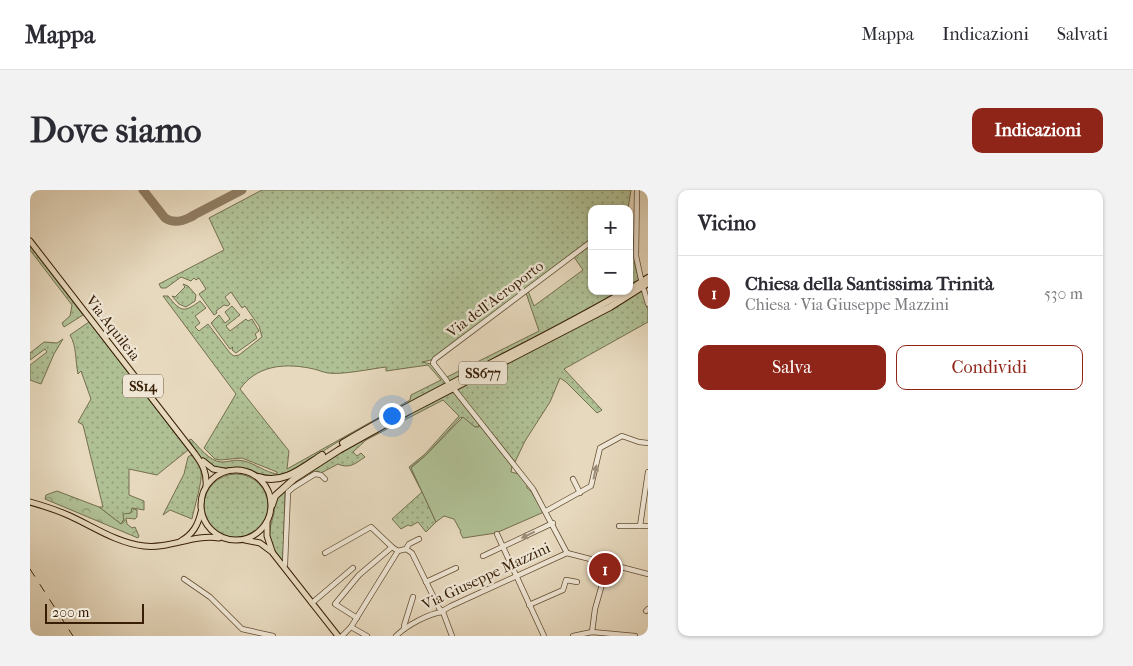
<!DOCTYPE html>
<html lang="it">
<meta charset="utf-8">
<style>
:root{--surface:#fff;--page:#f2f2f3;--text:#2b2b33;--muted:#7c7c81;--line:#e1e1e2;--accent:#8f2418}
body{margin:0;font-family:"IM FELL French Canon",serif;background:var(--page);color:var(--text)}
.controls{position:absolute;right:15px;top:15px;display:grid;overflow:hidden;border-radius:10px;box-shadow:0 1px 4px #0004}
.controls button{width:45px;height:45px;display:grid;place-items:center;padding:0;border:0;border-bottom:1px solid var(--line);background:var(--surface);color:var(--text);font:25px sans-serif}
.scale{position:absolute;left:15px;bottom:12px;width:99px;box-sizing:border-box;padding-left:5px;border:2px solid #371e05;border-top:0;font-size:14px;line-height:18px;white-space:nowrap;color:#371e05;-webkit-text-stroke:4px #efe6d5;paint-order:stroke}
.you{position:absolute;left:361px;top:225px;width:18px;height:18px;margin:-12px;border:4px solid #fff;border-radius:50%;background:#1a73e8;box-shadow:0 0 0 8px #1a73e833}
.badge{display:grid;place-items:center;width:32px;height:32px;border-radius:50%;background:var(--accent);color:#fff;font-size:16px;font-weight:700}
.pin{position:absolute;translate:-50% -50%;border:2px solid #fff;box-shadow:0 1px 5px #0006}
.list{margin:0;padding:0;list-style:none}
h2{display:flex;justify-content:space-between;align-items:center;height:65px;margin:0;padding:0 20px;font-size:21px}
h2 small{font-size:16px;font-weight:400;color:var(--muted)}
.list li{display:grid;grid-template-columns:32px 1fr auto;gap:15px;align-items:center;box-sizing:border-box;height:75px;padding:0 20px;border-top:1px solid var(--line)}
.list b{display:block;font-size:19px;white-space:nowrap}
.list p{margin:0;font-size:16px;white-space:nowrap;color:var(--muted)}
.list em{font-size:16px;font-style:normal;color:var(--muted)}
.actions{display:flex;gap:10px;padding:15px 20px}
.actions a{flex:1;padding:11px 0;border:1px solid var(--accent);border-radius:10px;text-align:center;font-size:18px;color:var(--accent)}
.actions .main{background:var(--accent);color:#fff}
.map{position:relative;flex:none;width:618px;height:446px;overflow:hidden;border-radius:10px}
header{display:flex;align-items:center;gap:30px;box-sizing:border-box;height:70px;padding:0 25px;background:var(--surface);border-bottom:1px solid var(--line)}
header strong{font-size:24px}
nav{display:flex;gap:28px;margin-inline-start:auto;font-size:18px}
.intro{display:flex;align-items:center;justify-content:space-between;box-sizing:border-box;height:120px;padding:0 30px}
h1{margin:0;font-size:35px}
.button{padding:12px 22px;border-radius:10px;background:var(--accent);color:#fff;font-size:18px;font-weight:700}
main{display:flex;gap:30px;padding:0 30px}
aside{flex:1;background:var(--surface);border-radius:10px;box-shadow:0 1px 4px #0004}
.map>svg:first-child{display:block}
</style>
<header>
<strong>Mappa</strong>
<nav><a>Mappa</a><a>Indicazioni</a><a>Salvati</a></nav>
</header>
<div class="intro"><h1>Dove siamo</h1><a class="button">Indicazioni</a></div>
<main>
<div class="map">
<svg width="618" height="446" viewBox="0 0 618 446">
<defs>
<pattern id="grass-dots" width="8" height="8" patternUnits="userSpaceOnUse" patternTransform="scale(1.25)"><rect width="8" height="8" fill="#b0c095"/><path d="M2 2h.1M6 6h.1" fill="none" stroke="#909b78" stroke-width="1.8" stroke-linecap="round"/></pattern>
<pattern id="forest-crowns" width="20" height="18" patternUnits="userSpaceOnUse" patternTransform="scale(1.25)"><rect width="20" height="18" fill="#b0c095"/><path d="M2 6a3 3 0 1 1 6 0M12 15a3 3 0 1 1 6 0" fill="none" stroke="#909b78"/></pattern>
</defs>
<rect width="100%" height="100%" fill="#e7d9be"/>
<filter id="stains"><feTurbulence type="fractalNoise" baseFrequency=".004" numOctaves="4"/><feColorMatrix values="0 0 0 0 .2 0 0 0 0 .09 0 0 0 0 .02 0 0 0 .5 -.17"/></filter>
<radialGradient id="worn" r=".72"><stop offset=".6" stop-color="#630" stop-opacity="0"/><stop offset="1" stop-color="#630" stop-opacity=".3"/></radialGradient>
<!-- grass -->
<g fill="url(#grass-dots)" stroke="#746f4d" fill-rule="evenodd">
<path d="M232,0H601L598,19H562V48L401,170L392,172L401,174L416,193C379,213 342,232 306,253C292,261 261,286 247,288C236,289 228,282 218,279C209,276 201,278 192,278C175,278 167,262 159,250L161,249C169,257 179,271 191,272C199,272 206,269 214,271C226,274 235,282 247,284V282L212,268L190,270L185,269L174,258L206,204L133,106H138C151,122 154,123 170,111L176,118L165,126L170,133L165,137L169,141L178,134L200,163L204,166L209,165L232,147L229,136L215,116L212,118L201,102L195,107L200,114L198,116L194,115L186,121L187,123L184,125L169,104L176,99L169,88L166,90L164,88L161,91L151,87L136,98H131L129,94L194,60L179,28ZM398,175L411,190L381,205L380,210L257,279L259,261L210,199C226,176 253,173 279,178C286,179 292,182 298,183C312,185 340,179 356,177V181Z"/>
<polygon points="599,42 603,45 605,75 609,91 599,96"/>
<polygon points="562,54 562,101 591,101 564,117 420,191 417,187 509,141 496,103 498,101 504,116 553,80 544,67"/>
<polygon points="0,56 53,125 34,137 32,133 40,126 42,115 0,60"/>
<polygon points="153,94 158,96 166,105 165,111 156,117 149,114 142,106 145,107 155,97"/>
<polygon points="612,100 618,120 618,132 534,179 572,220 567,223 536,192 530,188 520,212 495,251 485,272 426,199"/>
<polygon points="202,116 210,125 196,136 200,141 216,129 218,131 222,129 229,141 225,144 227,148 206,163 202,160 203,157 200,159 181,133 189,125 195,133 200,129 195,122"/>
<path d="M59,132L158,260L127,285L99,279V305L114,311V320L102,318L101,323L97,324L91,334L69,317H73L53,235L48,232L61,209L51,181L48,184C45,170 47,157 40,145Z"/>
<polygon points="33,149 24,164 11,194 0,190 0,175 17,162 15,159 0,170 0,163 14,152 27,153"/>
<path d="M422,201L449,235V237H445L431,227L396,265L381,277L406,332L396,342L388,332L381,336L378,335L371,339L362,329L392,302L379,277L395,264L429,226L413,210L336,250L323,262L327,266L331,263L335,267C325,274 319,279 308,274L291,283L287,281L258,299L255,303L253,372C236,350 237,349 244,323C245,317 244,311 249,305C261,290 282,280 299,270C339,245 380,223 422,201Z"/>
<path d="M161,265C165,270 170,275 171,282C173,290 164,318 162,329L140,320L133,325L154,284L158,267Z"/>
<circle cx="206" cy="316" r="32"/>
</g>
<!-- forest -->
<polygon fill="url(#forest-crowns)" stroke="#746f4d" points="27,301 69,317 91,334 94,332 93,324 101,323 102,318 107,320 107,327 105,329 96,328 97,334 102,338 105,337 109,346 108,348 15,309 16,305"/>
<!-- pitch -->
<polygon fill="#b0c095" stroke="#746f4d" points="433,227 445,237 449,237 449,235 482,276 481,282 489,284 497,294 497,298 501,301 514,322 466,343 433,348 430,342 431,340 430,340 424,329 414,326 406,332 381,278 396,265"/>
<g fill="none" stroke-linecap="round" stroke-linejoin="round">
<!-- taxiway -->
<g stroke="#8f7c62" stroke-width="9">
<path d="M113,0L135,28C144,34 153,31 163,26"/>
<polyline points="162,26 212,0"/>
</g>
<!-- minor casing -->
<g stroke="#634d33" stroke-width="6">
<g id="minor">
<polyline points="607,0 606,66 611,89"/>
<polyline points="614,100 618,114"/>
<polyline points="417,191 403,173 405,169 562,51"/>
<polyline points="424,199 503,299 537,363"/>
<polyline points="543,289 550,303"/>
<polyline points="516,321 561,296 570,258 592,246 609,252 618,253"/>
<polyline points="589,336 618,336"/>
<polyline points="610,336 618,282"/>
<polyline points="467,344 514,446"/>
<polyline points="376,359 382,363 409,418 413,422 422,446"/>
<polyline points="295,363 341,337 362,357"/>
<polyline points="453,366 523,333"/>
<polyline points="254,377 255,374 258,302 264,297 285,284 291,285 295,289"/>
<polyline points="154,389 180,407 212,439 243,446"/>
<polyline points="396,392 426,378"/>
<polyline points="282,413 323,378"/>
<polyline points="499,415 533,400 536,390 547,392"/>
<polyline points="616,421 618,419"/>
<polyline points="327,428 305,414 329,385 362,357 368,361"/>
<polyline points="321,437 337,446"/>
<polyline points="374,439 374,436 383,407"/>
<polyline points="562,442 565,419 573,391 568,378 569,371"/>
<polyline points="312,446 321,437 368,361 376,359 379,354 389,349"/>
<path d="M366,446C376,436 399,423 413,422L414,420L421,416L537,363L618,384"/>
<polyline points="543,446 562,442 605,446"/>
</g>
</g>
<!-- major casing -->
<g stroke="#371e05" stroke-width="7">
<g id="major">
<path d="M0,51L165,264C173,275 177,283 176,296"/>
<polyline points="173,271 183,279 194,281"/>
<circle cx="206" cy="315" r="35"/>
<path d="M0,312C14,316 27,320 40,326C64,337 87,353 114,356C140,359 163,344 189,348"/>
<polyline points="237,333 237,346 242,361"/>
<polyline points="215,350 230,353 242,362 308,446"/>
<path d="M151,351C163,344 168,335 171,322"/>
</g>
</g>
<!-- highway casing -->
<g stroke="#371e05" stroke-width="8">
<g id="highway">
<polyline points="599,100 618,88"/>
<path d="M313,253C405,198 504,155 596,101"/>
<path d="M229,287C253,295 272,278 292,265"/>
<polyline points="242,315 245,306 264,289 309,260 379,221 580,117 618,93"/>
</g>
</g>
<!-- minor -->
<use href="#minor" stroke="#efe6d5" stroke-width="4.5"/>
<!-- major -->
<use href="#major" stroke="#e7d9be" stroke-width="5"/>
<!-- highway -->
<use href="#highway" stroke="#e7d9be" stroke-width="6"/>
<!-- rail -->
<polyline stroke="#371e05" stroke-width="1" stroke-dasharray="9 9" stroke-linecap="butt" points="0,379 43,446"/>
</g>
<!-- one-way arrows -->
<defs><path id="oneway-solid" d="M-6-.8H1V-3.2L6.5 0L1 3.2V.8H-6Z" transform="scale(1.25)"/></defs>
<g fill="#9c8c77">
<use href="#oneway-solid" transform="translate(565 282) rotate(-78)"/>
<use href="#oneway-solid" transform="translate(498 345) rotate(154)"/>
</g>
<g text-anchor="middle" dominant-baseline="central" stroke-width="4.5" stroke-linejoin="round" paint-order="stroke">
<!-- shield labels -->
<g fill="#efe6d5" stroke="#6e5a43" stroke-width="1">
<rect x="429" y="171.5" width="48" height="23" rx="4"/>
<rect x="93" y="184.5" width="40" height="23" rx="4"/>
</g>
<g font-size="14" font-weight="bold" fill="#371e05">
<text x="453" y="183">SS677</text>
<text x="113" y="196">SS14</text>
</g>
<!-- street labels -->
<g font-size="15" fill="#371e05" stroke="#efe6d5">
<text transform="translate(465 109) rotate(-37)">Via dell'Aeroporto</text>
<text transform="translate(83 138) rotate(52)">Via Aquileia</text>
<text transform="translate(456 386) rotate(-25)">Via Giuseppe Mazzini</text>
</g>
</g>
<rect width="100%" height="100%" filter="url(#stains)"/>
<rect width="100%" height="100%" fill="url(#worn)"/>
</svg>
<div class="controls">
<button>+</button>
<button>−</button>
</div>
<div class="scale">200 m</div>
<div class="you"></div>
<div class="pin badge" style="left:575px;top:379px">1</div>
</div>
<aside>
<h2>Vicino<small></small></h2>
<ul class="list">
<li><span class="badge">1</span><div><b>Chiesa della Santissima Trinità</b><p>Chiesa · Via Giuseppe Mazzini</p></div><em>530 m</em></li>
</ul>
<div class="actions"><a class="main">Salva</a><a>Condividi</a></div>
</aside>
</main>
